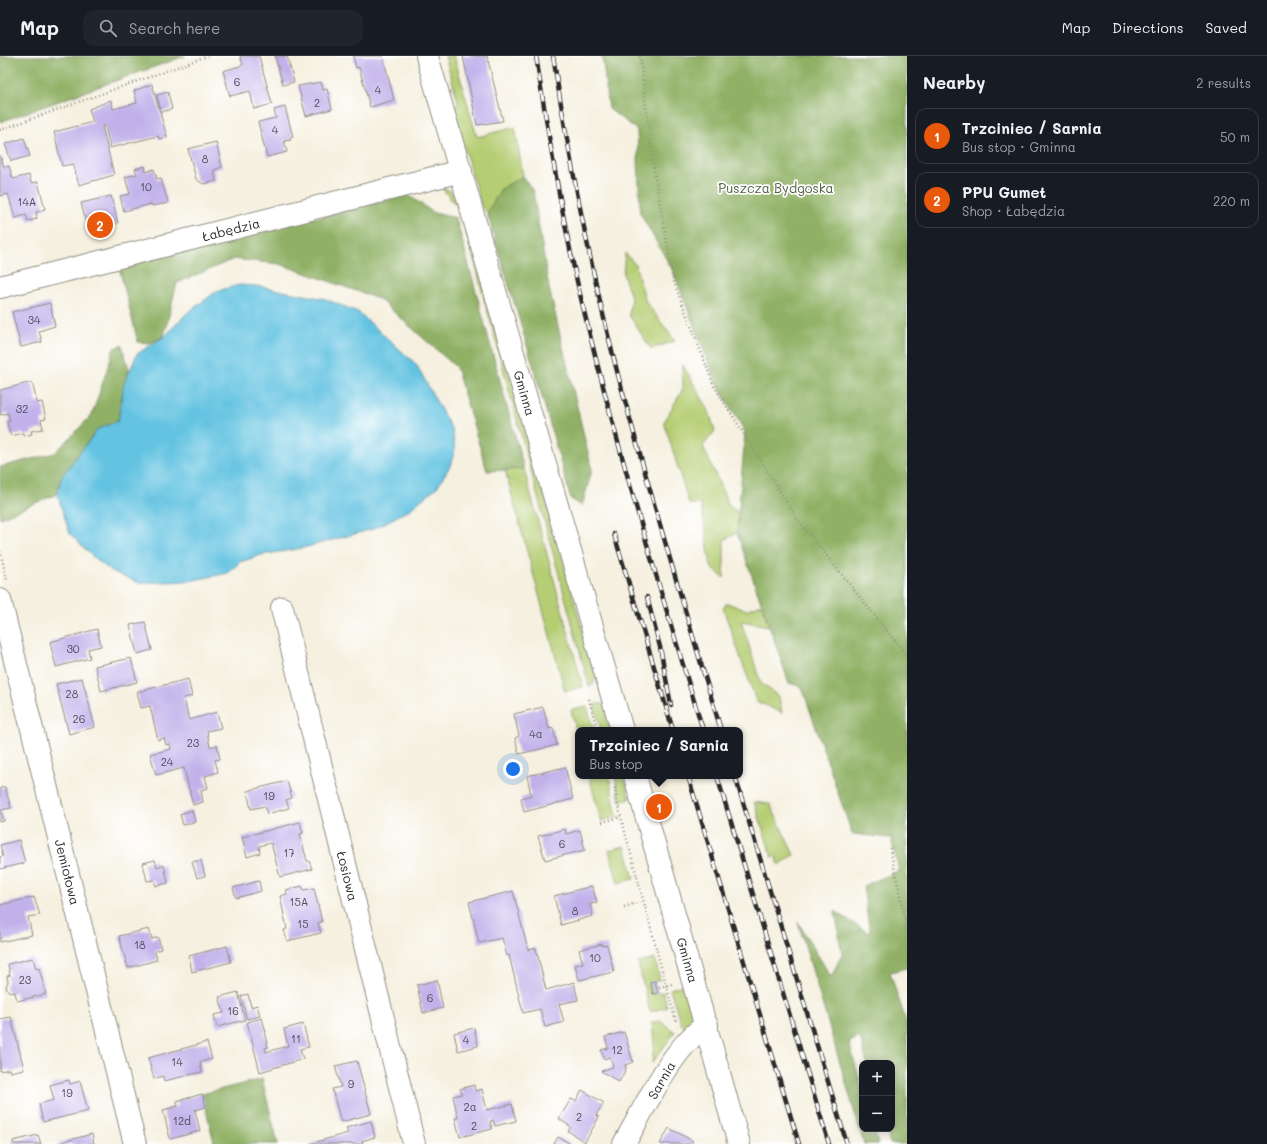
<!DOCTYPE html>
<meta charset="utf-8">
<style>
:root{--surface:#171b24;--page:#20242c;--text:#f1f3f6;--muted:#9ea1a6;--line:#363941;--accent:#ea580c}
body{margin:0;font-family:Mali,sans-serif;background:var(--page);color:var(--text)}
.controls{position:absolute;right:12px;bottom:12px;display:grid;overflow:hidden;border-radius:8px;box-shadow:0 2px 10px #0003}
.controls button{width:36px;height:36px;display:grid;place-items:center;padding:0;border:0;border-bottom:1px solid var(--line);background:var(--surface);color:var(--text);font:20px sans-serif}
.you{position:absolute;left:513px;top:713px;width:14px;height:14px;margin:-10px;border:3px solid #fff;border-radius:50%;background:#1a73e8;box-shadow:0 0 0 6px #1a73e833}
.badge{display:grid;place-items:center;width:26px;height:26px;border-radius:50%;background:var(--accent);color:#fff;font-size:13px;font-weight:700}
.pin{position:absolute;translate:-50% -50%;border:2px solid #fff;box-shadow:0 1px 4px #0006}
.popup{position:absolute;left:575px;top:671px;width:168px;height:52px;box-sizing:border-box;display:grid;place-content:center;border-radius:8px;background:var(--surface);filter:drop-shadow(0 1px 3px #0005);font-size:13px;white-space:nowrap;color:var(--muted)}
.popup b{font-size:15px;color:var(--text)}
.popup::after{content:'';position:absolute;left:50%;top:100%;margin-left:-8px;border:8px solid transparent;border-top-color:var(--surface)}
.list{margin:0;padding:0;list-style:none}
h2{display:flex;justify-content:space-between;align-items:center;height:52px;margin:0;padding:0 16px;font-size:17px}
h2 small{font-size:13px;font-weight:400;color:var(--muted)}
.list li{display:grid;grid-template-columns:26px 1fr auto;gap:12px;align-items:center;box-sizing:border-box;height:56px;margin:0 8px 8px;padding:0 8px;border:1px solid var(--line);border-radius:12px}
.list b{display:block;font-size:15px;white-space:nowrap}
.list p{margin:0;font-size:13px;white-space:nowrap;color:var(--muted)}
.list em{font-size:13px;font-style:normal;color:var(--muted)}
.icon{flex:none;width:22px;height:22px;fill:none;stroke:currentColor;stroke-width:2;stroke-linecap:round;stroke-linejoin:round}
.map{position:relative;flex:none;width:907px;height:1088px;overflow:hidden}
header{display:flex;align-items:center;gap:24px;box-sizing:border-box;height:56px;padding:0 20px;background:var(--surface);border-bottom:1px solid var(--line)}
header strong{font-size:19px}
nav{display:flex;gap:22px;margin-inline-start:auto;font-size:14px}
.search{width:280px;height:36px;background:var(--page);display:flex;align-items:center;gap:10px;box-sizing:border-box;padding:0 14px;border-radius:12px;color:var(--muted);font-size:15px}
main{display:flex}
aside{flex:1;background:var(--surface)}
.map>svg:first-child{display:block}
</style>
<header>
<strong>Map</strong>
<div class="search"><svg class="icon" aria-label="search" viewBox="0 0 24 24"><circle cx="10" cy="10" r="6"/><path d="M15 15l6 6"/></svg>Search here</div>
<nav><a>Map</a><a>Directions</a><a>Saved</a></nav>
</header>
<main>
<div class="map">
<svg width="907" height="1088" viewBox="0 0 907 1088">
<rect width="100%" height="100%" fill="#fff"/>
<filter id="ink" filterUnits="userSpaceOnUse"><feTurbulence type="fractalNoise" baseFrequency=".025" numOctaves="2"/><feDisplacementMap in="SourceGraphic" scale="8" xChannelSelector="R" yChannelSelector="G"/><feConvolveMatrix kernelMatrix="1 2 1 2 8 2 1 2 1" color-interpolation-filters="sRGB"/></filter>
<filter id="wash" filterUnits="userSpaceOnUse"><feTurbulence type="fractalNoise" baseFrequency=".012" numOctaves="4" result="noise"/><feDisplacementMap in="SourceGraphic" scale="16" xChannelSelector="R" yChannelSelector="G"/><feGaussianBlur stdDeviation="0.9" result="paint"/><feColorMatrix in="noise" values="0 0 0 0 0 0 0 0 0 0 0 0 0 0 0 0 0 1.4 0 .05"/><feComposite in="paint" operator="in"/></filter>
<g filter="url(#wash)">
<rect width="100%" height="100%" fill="#f5f0df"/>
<!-- green -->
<g fill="#b5ce73" stroke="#707c4f">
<polygon points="445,0 454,0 477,81 515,71 523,120 501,133 487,157 482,152 452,52 456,50 458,45"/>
<path d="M441,131C456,135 460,146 462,160L458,152Z"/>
<polygon points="464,159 596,621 593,629 589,630 464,168"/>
<polygon points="625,197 635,208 646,246 675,285 651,293 629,259 631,241 623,218"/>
<polygon points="683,309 708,353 715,375 703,390 729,450 739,457 737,477 724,484 724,522 711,511 701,448 689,448 664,366 683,333"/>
<polygon points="524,413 583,631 565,635 505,414"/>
<polygon points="727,547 746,554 762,548 769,570 741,565 761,627 779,641 782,657 756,645 723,552"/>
<polygon points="598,648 604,648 611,674 601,674 594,649"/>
<polygon points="587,651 594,674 578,674 578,681 571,654"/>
<polygon points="589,720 609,720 617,761 601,765"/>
<polygon points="615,720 624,720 630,743 620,746"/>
<polygon points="754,746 770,748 794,799 779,809 776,799 772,801"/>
<polygon points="625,790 634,823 618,827 609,794"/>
<polygon points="655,903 660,924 650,927 653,938 663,936 667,951 650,956 638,907"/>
<polygon points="685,928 693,959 685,971 681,968 670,933"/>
<polygon points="660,965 675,976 652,1007 654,988 652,966"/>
</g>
<!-- forest -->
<g fill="#90b165" stroke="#5e6e48">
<polygon points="0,0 185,0 0,66"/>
<polygon points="602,0 907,0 907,912 890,916 907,969 907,1088 890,1088 886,1073 892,1073 892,1007 867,1007 860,981 849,986 862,1032 862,1073 874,1073 878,1088 864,1088 798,866 831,921 842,898 835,855 870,878 863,830 899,815 891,782 852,778 802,631 789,627 737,477 745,376 716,326 673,215 640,157 637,74 609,53"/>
<polygon points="523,120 533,135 549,232 592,414 582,450 571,443 533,309 487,157 501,133"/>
<polygon points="408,139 434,157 456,162 524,413 487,415 456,311 379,243 280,208 234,203 177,227 164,280 151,287 138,286 119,211"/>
<polygon points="122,289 129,313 121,344 118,365 98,373 62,420 57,438 0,462 0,411 55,397 92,359 114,292"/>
<polygon points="262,1023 278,1088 210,1088 214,1086 202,1038"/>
</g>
<!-- water -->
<polygon fill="#63c3e1" stroke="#477786" points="239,229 257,230 325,243 358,256 416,308 452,374 455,393 450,410 437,431 409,454 373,473 303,492 261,499 240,506 228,517 189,525 139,527 111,515 93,501 70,478 57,438 62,420 98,373 118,365 124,328 137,298 165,280 187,257 217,235"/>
<g id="blocks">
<!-- building -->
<g fill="#c0b1ea">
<polygon points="240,0 259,0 272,48 254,53 250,35 230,40 223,15 243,9"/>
<polygon points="275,0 287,0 294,26 283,29"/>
<polygon points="353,0 383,0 394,44 370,51 359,11 356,12"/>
<polygon points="463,0 487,0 503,65 477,69"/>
<polygon points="321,26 323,34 327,33 332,53 306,60 298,30"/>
<polygon points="152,28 167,81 159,83 158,80 110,92 105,70 102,70 114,119 79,129 73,108 62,110 54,76 93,66 89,53 111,44 113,53 137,47 134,35"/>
<polygon points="168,36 172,53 161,56 157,39"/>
<polygon points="285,51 293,81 290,81 291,84 284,85 287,96 267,101 258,66 276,62 274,54"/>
<polygon points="24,82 30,100 11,105 5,88"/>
<polygon points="216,86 222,111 214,114 216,125 203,128 196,123 188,93"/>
<polygon points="0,99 4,111 9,110 13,123 29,119 31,127 38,126 45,153 36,156 37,163 28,165 26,159 15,162 8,138 0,140"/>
<polygon points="145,110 146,116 154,113 157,123 161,122 168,147 152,150 152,148 124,155 120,140 130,138 125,121 137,118 135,113"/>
<polygon points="111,140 118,167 88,175 81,147"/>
<polygon points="50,247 55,270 39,275 42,286 21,291 12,256"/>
<polygon points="32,326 37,347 42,346 46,363 41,364 43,373 31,375 32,378 24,380 23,377 11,380 7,366 10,365 8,357 0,359 0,334"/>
<polygon points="145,566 152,594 137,598 130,569"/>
<polygon points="97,573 101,590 88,593 90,602 56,611 50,586"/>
<polygon points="131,602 137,626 101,635 95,610"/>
<polygon points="82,622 95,671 69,678 56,628"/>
<polygon points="188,623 192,640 184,642 189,664 217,656 221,672 207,675 210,691 217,689 220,703 215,704 218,716 205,720 208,732 201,734 203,746 193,749 184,712 156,719 150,698 171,693 170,688 166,689 164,682 158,684 150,650 141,652 137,636"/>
<polygon points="543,651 549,673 553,672 557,689 519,698 515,682 519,680 514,658"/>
<polygon points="565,711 573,743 524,756 521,742 531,739 527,720"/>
<polygon points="287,725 292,742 286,744 289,752 267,758 265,750 251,753 247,735"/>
<polygon points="5,731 11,752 1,754 4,765 0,766 0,732"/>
<polygon points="192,754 195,766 183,769 180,758"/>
<polygon points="300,766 303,777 300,778 307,805 309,805 312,813 280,821 271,787 259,790 260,797 247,801 242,781"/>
<polygon points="565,773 566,778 580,774 585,794 545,804 538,780"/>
<polygon points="19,784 25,807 0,813 0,801 3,800 0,789"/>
<polygon points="155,804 157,811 164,809 168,827 156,830 154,824 147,825 143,807"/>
<polygon points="201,804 205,820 197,822 192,806"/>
<polygon points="259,825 261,835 236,842 233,832"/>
<polygon points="302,830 304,834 314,832 322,866 318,867 321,877 287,885 284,874 287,873 280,840 287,838 286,834"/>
<polygon points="592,830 597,847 590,848 593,860 561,869 554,840"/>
<polygon points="513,835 528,894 536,892 546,934 574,926 578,944 559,948 564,966 545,971 540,953 523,957 509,899 507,900 502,882 479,887 469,846"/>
<polygon points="34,841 40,859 28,861 32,879 0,886 0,849"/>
<polygon points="149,873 152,883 158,881 161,893 155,895 157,904 128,912 119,880"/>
<polygon points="602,888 602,890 607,889 614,916 579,924 575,909 583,907 579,894"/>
<polygon points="227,890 231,906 192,916 189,900"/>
<polygon points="33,902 36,913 39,912 46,938 17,945 15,936 12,937 7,934 6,930 8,926 7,920 10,919 8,908"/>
<polygon points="437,924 443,952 423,957 417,929"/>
<polygon points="655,925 658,937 653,938 650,926"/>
<polygon points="238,936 245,964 217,971 214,959 224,957 219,941"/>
<polygon points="248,938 251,951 257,949 260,960 247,963 241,940"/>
<polygon points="11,961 24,1013 10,1016 10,1013 0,1015 0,963"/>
<polygon points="262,962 266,976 264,976 268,991 265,992 266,996 288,990 284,973 303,968 309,991 300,993 303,1003 260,1016 247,966"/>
<polygon points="474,972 478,990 458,995 454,977"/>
<polygon points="624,976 633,1006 625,1009 626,1013 619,1026 601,1015 613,1011 610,1001 604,1003 601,994 608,992 605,981"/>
<polygon points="207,986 212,1003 200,1006 202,1016 164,1025 163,1020 154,1023 148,1002"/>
<polygon points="357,1005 371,1058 341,1066 332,1033 341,1031 335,1010"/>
<polygon points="69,1024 70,1028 80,1025 88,1055 43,1066 39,1048 54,1044 50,1029"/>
<polygon points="474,1029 475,1035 482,1033 487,1054 512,1048 516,1065 495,1070 493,1064 490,1065 492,1073 460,1081 455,1062 458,1062 453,1040 462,1038 460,1033"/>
<polygon points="582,1034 604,1047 596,1059 599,1061 585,1086 568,1075 571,1071 559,1063 571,1043 576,1045"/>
<polygon points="202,1038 206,1051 195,1054 200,1075 170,1083 163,1054 178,1050 177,1045"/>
<polygon points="371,1065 375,1081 362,1085 363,1088 309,1088 348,1077 346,1072"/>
<polygon points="669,1072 693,1085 691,1088 660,1088"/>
<polygon points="92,1078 94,1088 58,1088 58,1087"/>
<polygon points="38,1079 41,1088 13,1088 13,1085"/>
<polygon points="558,1081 571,1088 554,1088"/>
</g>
</g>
</g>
<g filter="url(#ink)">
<use href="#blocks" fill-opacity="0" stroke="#908e85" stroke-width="1"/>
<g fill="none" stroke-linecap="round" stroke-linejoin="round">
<!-- minor casing -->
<g stroke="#908e85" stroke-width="24">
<g id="minor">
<polyline points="0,231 461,115"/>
<polyline points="0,544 135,1088"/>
<polyline points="282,552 414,1088"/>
<path d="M624,1088C644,1053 673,989 707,969"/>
</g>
</g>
<!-- tertiary casing -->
<g stroke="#908e85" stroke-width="24">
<g id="tertiary">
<polyline points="427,0 622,674"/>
<polyline points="635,720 739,1088"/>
</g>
</g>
<!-- path -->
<g stroke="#908e85" stroke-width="2.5" stroke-dasharray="1 3" stroke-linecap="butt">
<polyline points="640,0 654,115 674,226 714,330 798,464 907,600"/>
<polyline points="0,74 208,0"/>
<polyline points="0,495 7,524"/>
<polyline points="589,643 597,674"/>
<polyline points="615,732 617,746 673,955 677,967"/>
<polyline points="602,766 621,761"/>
<polyline points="890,792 907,871"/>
<polyline points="624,851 643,845"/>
<polyline points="659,931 672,928"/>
</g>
<!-- minor -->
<use href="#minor" stroke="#fff" stroke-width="22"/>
<!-- tertiary -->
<use href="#tertiary" stroke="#fff" stroke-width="22"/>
<!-- rail casing -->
<g stroke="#2b2b2b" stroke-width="4.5">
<g id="rail">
<path d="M536,0C548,78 561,157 579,234C614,382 658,528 703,674"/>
<path d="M553,0C570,106 590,211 617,315C649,435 685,555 721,674"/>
<polyline points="614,478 673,674"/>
<polyline points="647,541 660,591 671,649"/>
<polyline points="688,720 799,1088"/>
<polyline points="717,720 829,1088"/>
<polyline points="735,720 847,1088"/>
</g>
</g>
<!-- rail -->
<use href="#rail" stroke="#fff" stroke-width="3" stroke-dasharray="9" stroke-linecap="butt"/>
</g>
</g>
<g text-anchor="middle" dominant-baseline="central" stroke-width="3.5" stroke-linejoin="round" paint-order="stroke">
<!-- number labels -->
<g font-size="11" fill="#504c5b">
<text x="237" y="25">6</text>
<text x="378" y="33">4</text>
<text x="317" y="46">2</text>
<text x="275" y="73">4</text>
<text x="205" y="102">8</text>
<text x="146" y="130">10</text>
<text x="27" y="145">14A</text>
<text x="34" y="263">34</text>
<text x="22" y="352">32</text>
<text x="73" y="592">30</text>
<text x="72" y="637">28</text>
<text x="79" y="662">26</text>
<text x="536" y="677">4a</text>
<text x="193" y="686">23</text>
<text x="167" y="705">24</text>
<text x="269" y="739">19</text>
<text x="562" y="787">6</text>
<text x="289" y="796">17</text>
<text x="299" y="845">15A</text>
<text x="575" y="854">8</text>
<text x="303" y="867">15</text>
<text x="140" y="888">18</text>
<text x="595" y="901">10</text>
<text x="25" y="923">23</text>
<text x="430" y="941">6</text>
<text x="233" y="954">16</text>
<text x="296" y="982">11</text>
<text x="466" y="983">4</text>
<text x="617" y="993">12</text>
<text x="177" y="1005">14</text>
<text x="351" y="1027">9</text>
<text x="67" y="1036">19</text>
<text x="470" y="1050">2a</text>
<text x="579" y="1060">2</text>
<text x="182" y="1064">12d</text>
<text x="474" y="1069">2</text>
</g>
<!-- park labels -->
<g font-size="13" fill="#545c41" stroke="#fff">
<text x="776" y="131">Puszcza Bydgoska</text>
</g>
<!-- street labels -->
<g font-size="13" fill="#2b2b2b" stroke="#fff">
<text transform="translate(231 173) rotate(-14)">Łabędzia</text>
<text transform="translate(525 337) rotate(74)">Gminna</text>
<text transform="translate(68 816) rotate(76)">Jemiołowa</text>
<text transform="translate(348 820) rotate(76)">Łosiowa</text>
<text transform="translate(688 904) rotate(74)">Gminna</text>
<text transform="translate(661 1024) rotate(-60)">Sarnia</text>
</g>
</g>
</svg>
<div class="controls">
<button>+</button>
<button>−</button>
</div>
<div class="you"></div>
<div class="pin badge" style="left:659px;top:751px">1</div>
<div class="popup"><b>Trzciniec / Sarnia</b>Bus stop</div>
<div class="pin badge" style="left:100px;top:169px">2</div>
</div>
<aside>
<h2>Nearby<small>2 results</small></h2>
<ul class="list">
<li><span class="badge">1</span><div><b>Trzciniec / Sarnia</b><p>Bus stop · Gminna</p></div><em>50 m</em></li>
<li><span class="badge">2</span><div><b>PPU Gumet</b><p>Shop · Łabędzia</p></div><em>220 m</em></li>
</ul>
</aside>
</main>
